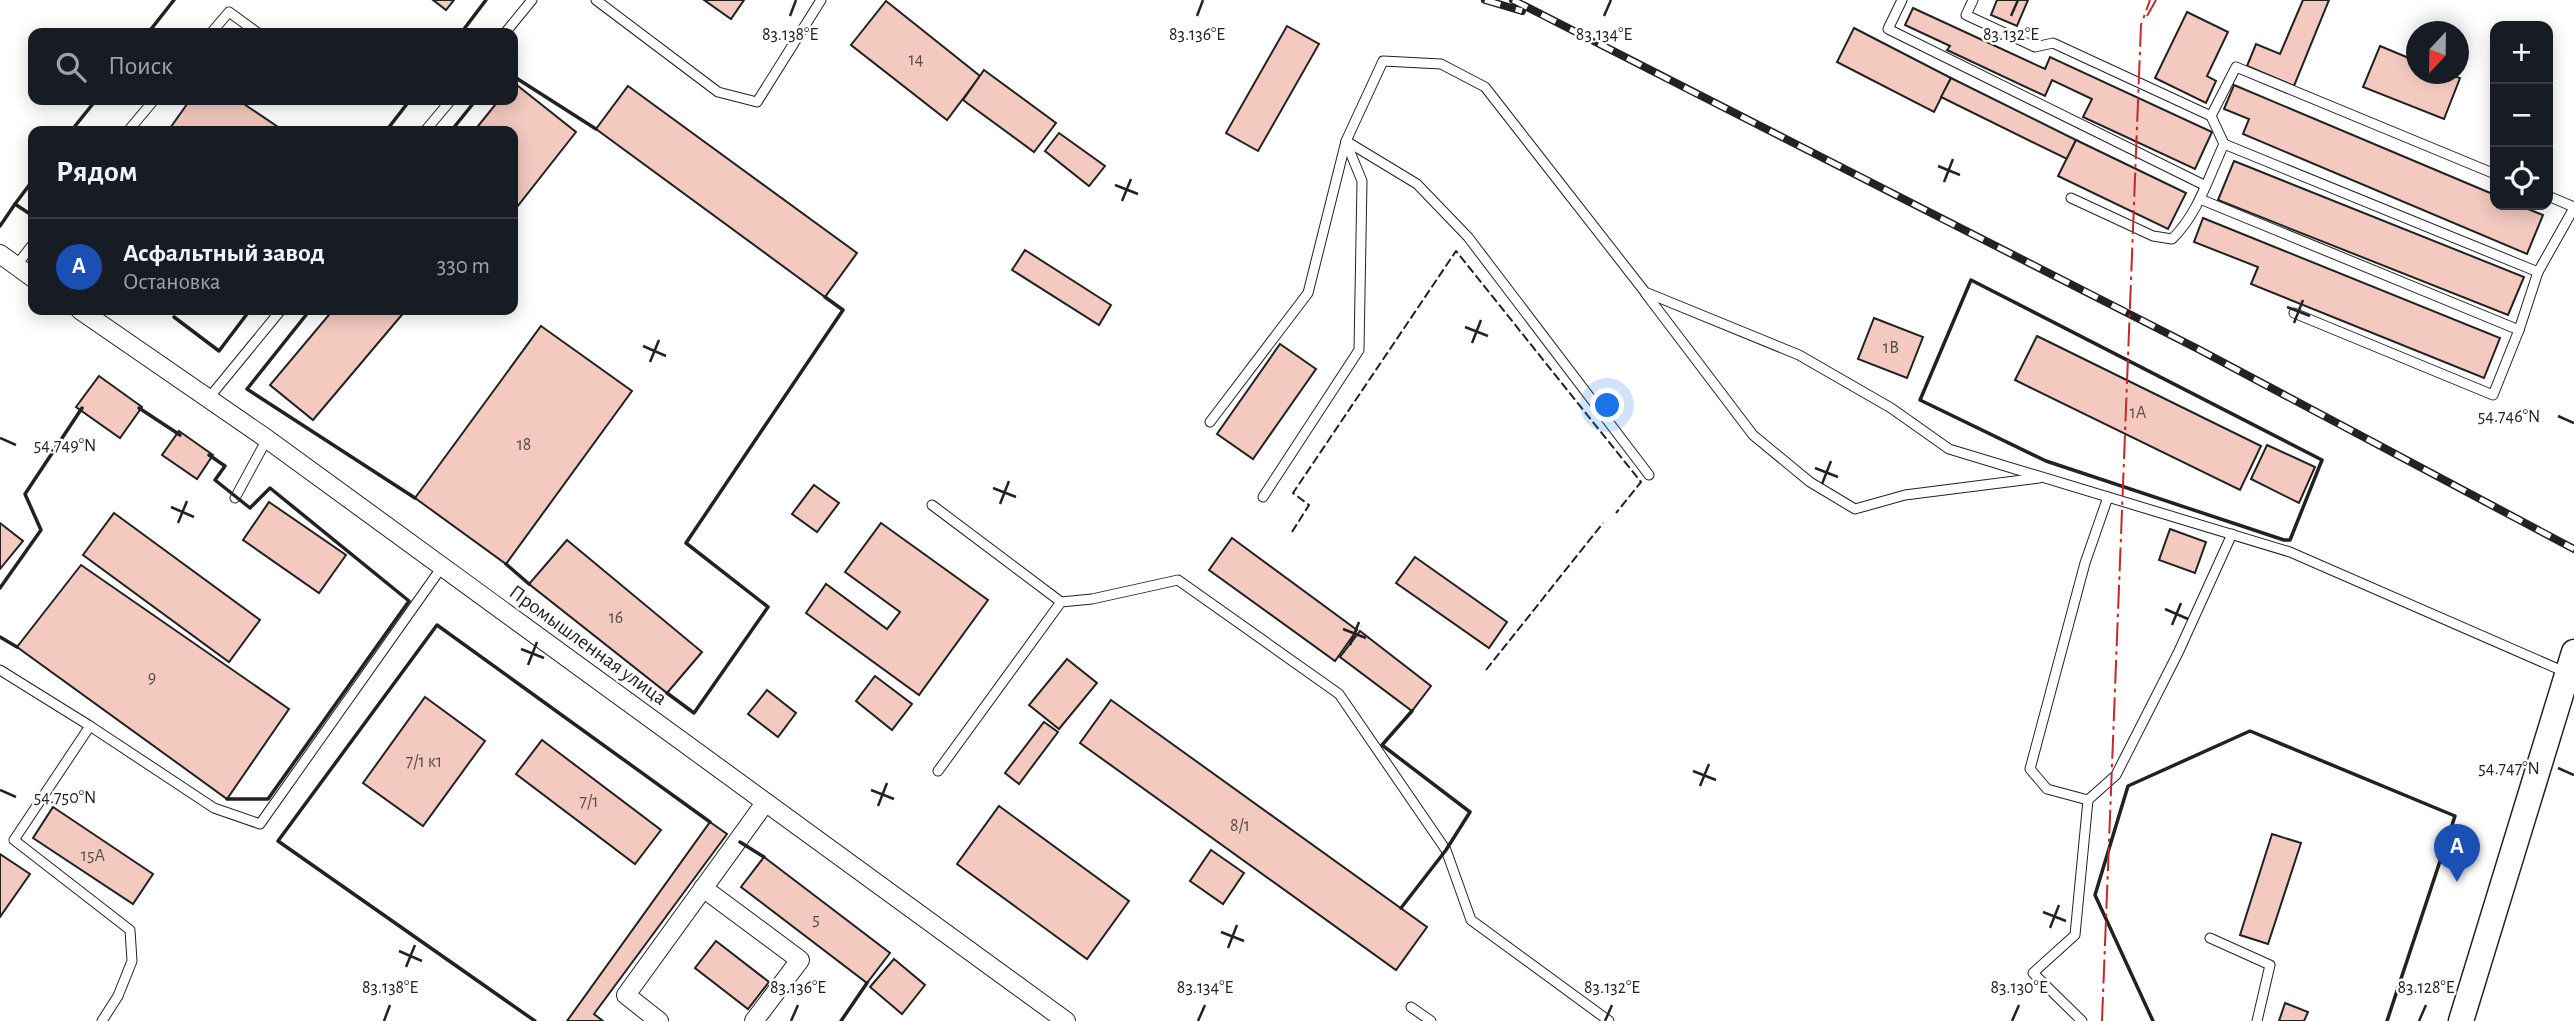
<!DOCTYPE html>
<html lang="ru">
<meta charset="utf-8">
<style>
:root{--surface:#171b24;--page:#20242c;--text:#f1f3f6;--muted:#9ea1a6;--line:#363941;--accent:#c62828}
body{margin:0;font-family:"Alegreya Sans",sans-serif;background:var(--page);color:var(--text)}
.controls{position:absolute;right:21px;top:21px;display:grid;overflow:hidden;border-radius:14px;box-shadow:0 4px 18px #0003}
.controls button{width:63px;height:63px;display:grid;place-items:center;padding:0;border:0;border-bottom:2px solid var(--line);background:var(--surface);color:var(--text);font:35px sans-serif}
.compass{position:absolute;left:2406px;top:21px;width:63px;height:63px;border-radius:50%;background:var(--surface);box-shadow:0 4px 18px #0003;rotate:202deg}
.you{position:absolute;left:1608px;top:406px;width:24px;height:24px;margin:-18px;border:5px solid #fff;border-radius:50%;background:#1a73e8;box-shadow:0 0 0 10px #1a73e833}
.badge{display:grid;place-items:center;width:46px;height:46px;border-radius:50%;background:var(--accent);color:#fff;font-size:23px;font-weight:700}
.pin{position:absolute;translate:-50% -58px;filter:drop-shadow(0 2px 4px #0008)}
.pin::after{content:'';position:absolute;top:37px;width:24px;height:21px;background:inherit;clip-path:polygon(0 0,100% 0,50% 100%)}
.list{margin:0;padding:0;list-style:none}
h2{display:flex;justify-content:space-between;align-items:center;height:91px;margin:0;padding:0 28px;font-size:30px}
h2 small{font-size:23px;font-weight:400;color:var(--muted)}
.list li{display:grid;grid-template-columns:46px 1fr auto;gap:21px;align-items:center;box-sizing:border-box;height:98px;padding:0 28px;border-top:2px solid var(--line)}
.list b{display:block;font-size:26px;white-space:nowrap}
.list p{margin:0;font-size:23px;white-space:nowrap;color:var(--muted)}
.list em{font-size:23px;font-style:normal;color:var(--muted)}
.icon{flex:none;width:38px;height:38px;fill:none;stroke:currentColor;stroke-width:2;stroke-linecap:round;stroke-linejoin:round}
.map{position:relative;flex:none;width:2574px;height:1021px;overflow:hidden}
.search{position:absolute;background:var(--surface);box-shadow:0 4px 18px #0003;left:28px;top:28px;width:490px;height:77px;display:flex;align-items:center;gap:18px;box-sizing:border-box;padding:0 24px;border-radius:14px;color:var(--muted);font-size:26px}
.panel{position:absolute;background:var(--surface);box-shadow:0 4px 18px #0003;left:28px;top:126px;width:490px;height:189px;border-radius:14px}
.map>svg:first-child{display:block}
</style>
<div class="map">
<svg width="2574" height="1021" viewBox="0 0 2574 1021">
<rect width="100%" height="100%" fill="#fff"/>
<!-- building -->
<g fill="#f3c9c0" stroke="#222" stroke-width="2">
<polygon points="433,0 454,0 446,10"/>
<polygon points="704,0 744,0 731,19"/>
<polygon points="1997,0 2028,0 2017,26 1991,15"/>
<polygon points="2303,0 2329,0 2294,86 2247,66 2256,44 2280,54"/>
<polygon points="886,1 980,76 947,120 851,45"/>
<polygon points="1913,8 2045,69 2050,57 2212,132 2195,169 2083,117 2092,99 2052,80 2045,96 1947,50 1950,46 1905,25"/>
<polygon points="2187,12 2228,32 2207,76 2216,81 2206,103 2155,78"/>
<polygon points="1287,26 1319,44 1258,151 1226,133"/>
<polygon points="1854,28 1951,78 1934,112 1837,62"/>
<polygon points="2380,46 2416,61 2416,74 2448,74 2460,78 2444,119 2363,87"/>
<polygon points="984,70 1056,123 1034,152 963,100"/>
<polygon points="1951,78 2076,140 2067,159 1941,97"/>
<polygon points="513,82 576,132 513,212 513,131 474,131 499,100 513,100"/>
<polygon points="2234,85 2495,195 2495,205 2518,205 2543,215 2527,254 2243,134 2249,119 2224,109"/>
<polygon points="628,86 857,253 825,297 596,129"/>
<polygon points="190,100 238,100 284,131 168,131"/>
<polygon points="1059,133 1105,166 1089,186 1045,151"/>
<polygon points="2076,140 2186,193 2168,229 2058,176"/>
<polygon points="2234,161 2524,277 2508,315 2218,200"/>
<polygon points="2203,218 2500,338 2484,378 2251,284 2258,267 2194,242"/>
<polygon points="1025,250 1111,305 1099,325 1012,270"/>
<polygon points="333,310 406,310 313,420 270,385"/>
<polygon points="1874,318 1923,337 1907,378 1858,359"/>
<polygon points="541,326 632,391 506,564 415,498"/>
<polygon points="2037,336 2261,446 2240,490 2015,380"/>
<polygon points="1280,344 1316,369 1253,459 1217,434"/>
<polygon points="99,376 142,407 120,438 76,407"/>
<polygon points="179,431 213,455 197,479 162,455"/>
<polygon points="2267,445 2315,467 2299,503 2251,479"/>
<polygon points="814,485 839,503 817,532 792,514"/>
<polygon points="269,502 346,555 319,593 243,540"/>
<polygon points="114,513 260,620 229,662 83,555"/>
<polygon points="0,523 23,541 0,569"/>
<polygon points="881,523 988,600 919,695 806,613 826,584 887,629 900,612 845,572"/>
<polygon points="2170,529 2206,542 2195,573 2159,560"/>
<polygon points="1232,538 1357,630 1335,661 1209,570"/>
<polygon points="567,540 702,652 667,693 529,584"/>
<polygon points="1415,557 1507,622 1489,648 1396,583"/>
<polygon points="81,565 289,709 227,799 17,647"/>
<polygon points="1360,631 1431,686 1412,711 1340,657"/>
<polygon points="1067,659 1097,683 1059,729 1029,705"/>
<polygon points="875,676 912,704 892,730 856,701"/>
<polygon points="767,690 796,713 778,737 748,714"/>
<polygon points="425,697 485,741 423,826 363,783"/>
<polygon points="1111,700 1427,927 1396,970 1080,743"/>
<polygon points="1044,722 1058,732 1019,784 1005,773"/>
<polygon points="542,740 661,830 635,864 516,774"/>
<polygon points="999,806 1129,901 1087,959 957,864"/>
<polygon points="53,807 153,874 133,904 33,838"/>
<polygon points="710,822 727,834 594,1014 603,1021 567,1021"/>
<polygon points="2272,834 2301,843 2268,944 2240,935"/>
<polygon points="1211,850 1244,873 1223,904 1190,881"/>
<polygon points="0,854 30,874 0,917"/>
<polygon points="764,857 890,953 867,983 741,887"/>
<polygon points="716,941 769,982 748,1009 695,968"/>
<polygon points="894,959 925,985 902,1014 870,987"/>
<polygon points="2285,1003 2308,1012 2304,1021 2279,1021"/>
</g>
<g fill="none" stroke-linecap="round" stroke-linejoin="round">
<!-- lane casing -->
<g stroke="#222" stroke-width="11">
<g id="lane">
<polyline points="596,0 718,92 757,102 821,0"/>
<polyline points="1902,0 1888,29 2204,185"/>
<polyline points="1973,0 1966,15 2035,47 2053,43 2211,116"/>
<polyline points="211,33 229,12 258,33"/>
<polyline points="505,33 532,0"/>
<polyline points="128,131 154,100"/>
<polyline points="425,131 451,100"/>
<polyline points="1346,141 1417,184 1468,237 1649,475"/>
<polyline points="2224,144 2538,272"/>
<polyline points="2548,196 2574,207"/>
<path d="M2071,198L2153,236L2172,239C2198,214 2209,176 2224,144L2211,116L2236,67L2495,174"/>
<polyline points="2200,199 2519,330"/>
<polyline points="16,266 33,244"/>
<polyline points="1646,294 1753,435 1810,482 1855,509 1905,495 2039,478"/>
<polyline points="2294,313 2493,395 2519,330 2538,272 2574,208"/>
<polyline points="208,399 281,310"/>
<polyline points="1210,422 1308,293 1346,141 1383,61 1441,64 1485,87 1645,292 1799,355 1891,408 1949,449 2290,552 2565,672"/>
<polyline points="1263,497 1359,350 1362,181 1346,142"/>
<polyline points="2108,497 2085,563 2030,769 2047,789 2088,800 2116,775 2178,653 2232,534"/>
<polyline points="235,498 267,439"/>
<polyline points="932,505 1061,602"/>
<polyline points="0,670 90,726"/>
<polyline points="938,771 1061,602 1092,599 1178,580 1339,694 1446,850 1471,920 1609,1021"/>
<polyline points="2210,938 2270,965 2257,1021"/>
<polyline points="1411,1007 1431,1021"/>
<polyline points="102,1021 118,996 132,961 130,930 14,840 90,726 214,808 260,824 442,567"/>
<polyline points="2082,1021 2033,973 2075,935 2088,800"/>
</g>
</g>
<!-- street casing -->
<g stroke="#222" stroke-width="20">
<g id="street">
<polyline points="0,254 33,278"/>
<polyline points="80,310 267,439 1066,1021"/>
<polyline points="703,888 800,960 754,1021"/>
<polyline points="659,1021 626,995 765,803"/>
</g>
</g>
<!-- secondary casing -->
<g stroke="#222" stroke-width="27">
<polyline id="secondary" points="2461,1021 2574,652"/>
</g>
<!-- lane -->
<use href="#lane" stroke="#fff" stroke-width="9"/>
<!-- street -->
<use href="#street" stroke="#fff" stroke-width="18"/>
<!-- secondary -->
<use href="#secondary" stroke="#fff" stroke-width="24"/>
<!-- rail casing -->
<g stroke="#222" stroke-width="8">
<g id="rail">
<polyline points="1485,0 1522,11"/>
<polyline points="1513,0 2198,349 2574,549"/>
</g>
</g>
<!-- rail -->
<use href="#rail" stroke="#fff" stroke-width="5" stroke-dasharray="16" stroke-linecap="butt"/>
<!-- fence -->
<g stroke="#222" stroke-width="2" stroke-dasharray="9 3.5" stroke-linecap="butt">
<polyline points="1292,532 1309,505 1293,493 1456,251 1641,482 1616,513"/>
<polyline points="1486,670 1603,523"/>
</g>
<!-- wall -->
<g stroke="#222" stroke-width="3.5">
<polyline points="148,33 174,0"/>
<polyline points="461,33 486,0"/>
<polyline points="513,76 596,129"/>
<polyline points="71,131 96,100"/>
<polyline points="386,131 410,100"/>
<polyline points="451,131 476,100"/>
<polyline points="33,180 15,204 33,216"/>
<polyline points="0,226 15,204"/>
<polygon points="1971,280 2322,460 2290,540 2284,540 2046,461 1920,400"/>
<polyline points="310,310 247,389 415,498"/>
<polyline points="174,317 219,351 250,310"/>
<polyline points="139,408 180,435"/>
<polyline points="209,455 225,466 215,480 250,508 270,488 409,601 268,799 227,799"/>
<polyline points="506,564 529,584"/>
<polyline points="0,588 41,530 25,494 82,408"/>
<polyline points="0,637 17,647"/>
<polyline points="667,693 694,713 768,607 686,543 843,310 825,297"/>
<polyline points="740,842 764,857"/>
<polyline points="1401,908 1446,850 1470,812 1382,745 1412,711"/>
<polyline points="535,1021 278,841 437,625 710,822"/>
<polyline points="841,1021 867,983"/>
<polyline points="2153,1021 2095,895 2128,786 2250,731 2455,816 2387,1021"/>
</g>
<!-- power -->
<g stroke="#c62828" stroke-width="2" stroke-dasharray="24 5 3.5 5" stroke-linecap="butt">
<polyline points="2147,16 2156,0"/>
<polyline points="2102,1021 2141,25 2150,0"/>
</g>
</g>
<!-- ticks -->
<path fill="none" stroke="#222" stroke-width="2.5" d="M790,16L796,0M1197,16L1203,0M1604,16L1611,0M2011,16L2018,0M1938,166L1960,175M1944,182L1953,159M1115,185L1138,194M1122,201L1131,179M2287,307L2310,316M2294,323L2303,300M1465,327L1488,336M1472,343L1481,320M643,346L666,356M650,362L659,340M2558,416L2574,423M0,438L16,445M1815,468L1838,477M1822,484L1831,461M993,488L1016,497M1000,504L1009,481M171,507L194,517M178,523L187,501M2165,609L2188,619M2172,625L2181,603M1343,629L1366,638M1350,645L1359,622M521,649L544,658M528,665L537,642M2558,768L2574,775M1693,771L1716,780M1700,786L1709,764M0,790L16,797M871,790L894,799M878,806L887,783M2043,912L2066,921M2050,928L2059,905M1221,932L1244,941M1228,948L1237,925M399,951L422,961M406,967L415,945M384,1021L390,1005M791,1021L798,1005M1198,1021L1205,1005M1605,1021L1612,1005M2012,1021L2019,1005M2419,1021L2426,1005"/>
<g text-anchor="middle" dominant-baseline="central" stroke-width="5" stroke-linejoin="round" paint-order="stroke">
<!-- number labels -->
<g font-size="18" fill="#564c4a">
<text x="916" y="60">14</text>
<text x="1891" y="348">1В</text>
<text x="2138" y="413">1А</text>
<text x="524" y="445">18</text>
<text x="616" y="618">16</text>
<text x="152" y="678">9</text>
<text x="424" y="762">7/1 к1</text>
<text x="589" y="802">7/1</text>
<text x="1240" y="826">8/1</text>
<text x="93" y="856">15А</text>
<text x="816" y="920">5</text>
</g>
<!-- street labels -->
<g font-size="21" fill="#222" stroke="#fff">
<text transform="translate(588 645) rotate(36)">Промышленная улица</text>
</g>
</g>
<g font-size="18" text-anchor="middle" fill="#222" stroke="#fff" stroke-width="5" stroke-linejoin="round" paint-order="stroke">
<text x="790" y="40">83.138°E</text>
<text x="1197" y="40">83.136°E</text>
<text x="1604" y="40">83.134°E</text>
<text x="2011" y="40">83.132°E</text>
<text x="2509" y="422">54.746°N</text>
<text x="65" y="451">54.749°N</text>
<text x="2509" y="774">54.747°N</text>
<text x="65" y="803">54.750°N</text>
<text x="390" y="993">83.138°E</text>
<text x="798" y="993">83.136°E</text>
<text x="1205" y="993">83.134°E</text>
<text x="1612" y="993">83.132°E</text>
<text x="2019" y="993">83.130°E</text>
<text x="2426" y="993">83.128°E</text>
</g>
</svg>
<div class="controls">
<button>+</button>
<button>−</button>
<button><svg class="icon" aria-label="locate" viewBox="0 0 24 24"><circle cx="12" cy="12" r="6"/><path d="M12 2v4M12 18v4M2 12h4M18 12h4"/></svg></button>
</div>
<svg class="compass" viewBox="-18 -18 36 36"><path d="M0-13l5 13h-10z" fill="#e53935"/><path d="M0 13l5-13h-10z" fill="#9ea1a6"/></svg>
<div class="you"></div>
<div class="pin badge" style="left:2457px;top:882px;background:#1a4fb4">A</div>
<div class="search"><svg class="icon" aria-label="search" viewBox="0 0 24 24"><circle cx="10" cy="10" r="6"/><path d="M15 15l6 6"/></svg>Поиск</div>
<section class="panel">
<h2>Рядом<small></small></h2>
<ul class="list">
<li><span class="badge" style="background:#1a4fb4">A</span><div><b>Асфальтный завод</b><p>Остановка</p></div><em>330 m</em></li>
</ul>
</section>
</div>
